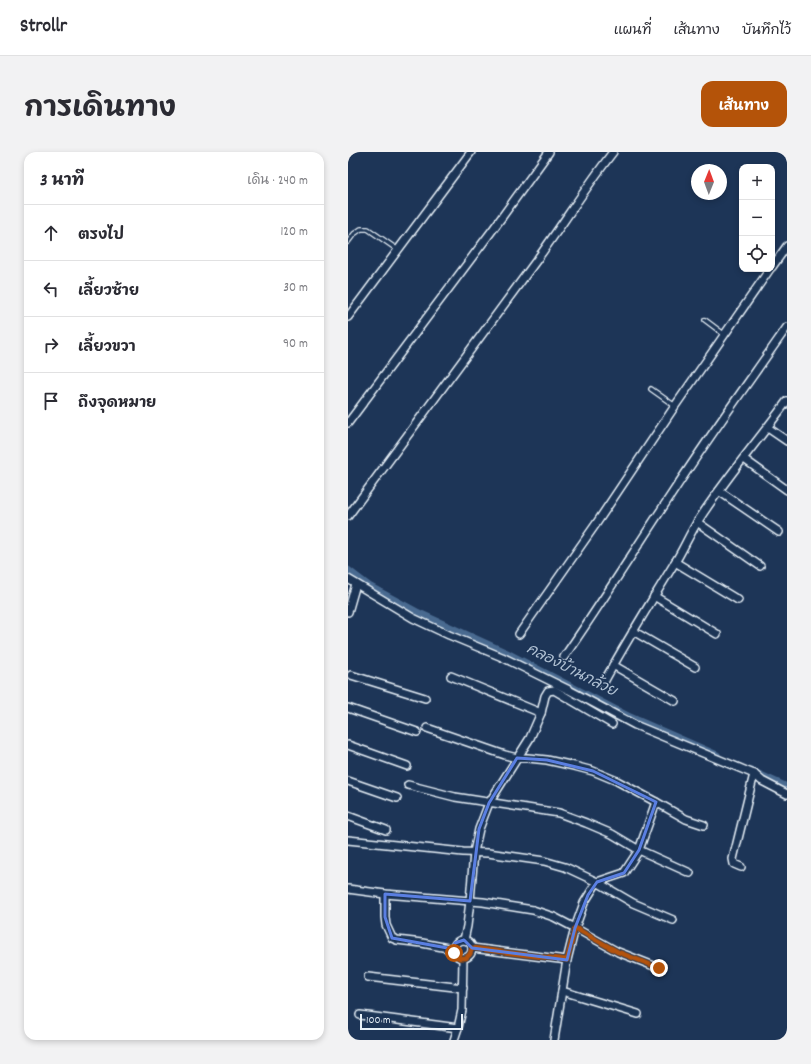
<!DOCTYPE html>
<html lang="th">
<meta charset="utf-8">
<style>
:root{--surface:#fff;--page:#f2f2f3;--text:#2b2b33;--muted:#7c7c81;--line:#e1e1e2;--accent:#b45309}
body{margin:0;font-family:Dekko,"Playpen Sans Thai",sans-serif;background:var(--page);color:var(--text)}
.controls{position:absolute;right:12px;top:12px;display:grid;overflow:hidden;border-radius:8px;box-shadow:0 2px 6px #0003}
.controls button{width:36px;height:36px;display:grid;place-items:center;padding:0;border:0;border-bottom:1px solid var(--line);background:var(--surface);color:var(--text);font:20px sans-serif}
.compass{position:absolute;left:343px;top:12px;width:36px;height:36px;border-radius:50%;background:var(--surface);box-shadow:0 2px 6px #0003;rotate:1deg}
.scale{position:absolute;left:12px;bottom:10px;width:103px;box-sizing:border-box;padding-left:4px;border:2px solid #e8f1f8;border-top:0;font-size:11px;line-height:14px;white-space:nowrap;color:#e8f1f8;-webkit-text-stroke:3px #1d3557;paint-order:stroke}
.stop{position:absolute;width:12px;height:12px;margin:-9px;border:3px solid #b45309;border-radius:50%;background:#fff}
.stop.end{background:#b45309;border-color:#fff;box-shadow:0 1px 4px #0008}
.list{margin:0;padding:0;list-style:none}
h2{display:flex;justify-content:space-between;align-items:center;height:52px;margin:0;padding:0 16px;font-size:17px}
h2 small{font-size:13px;font-weight:400;color:var(--muted)}
.list li{display:grid;grid-template-columns:26px 1fr auto;gap:12px;align-items:center;box-sizing:border-box;height:56px;padding:0 16px;border-top:1px solid var(--line)}
.list b{display:block;font-size:15px;white-space:nowrap}
.list em{font-size:13px;font-style:normal;color:var(--muted)}
.icon{flex:none;width:22px;height:22px;fill:none;stroke:currentColor;stroke-width:2;stroke-linecap:round;stroke-linejoin:round}
.map{position:relative;flex:none;width:439px;height:888px;overflow:hidden;border-radius:12px}
header{display:flex;align-items:center;gap:24px;box-sizing:border-box;height:56px;padding:0 20px;background:var(--surface);border-bottom:1px solid var(--line)}
header strong{font-size:19px}
nav{display:flex;gap:22px;margin-inline-start:auto;font-size:14px}
.intro{display:flex;align-items:center;justify-content:space-between;box-sizing:border-box;height:96px;padding:0 24px}
h1{margin:0;font-size:28px}
.button{padding:10px 18px;border-radius:12px;background:var(--accent);color:#fff;font-size:14px;font-weight:700}
main{display:flex;gap:24px;padding:0 24px}
aside{flex:1;background:var(--surface);border-radius:12px;box-shadow:0 2px 6px #0003}
.map>svg:first-child{display:block}
</style>
<header>
<strong>Strollr</strong>
<nav><a>แผนที่</a><a>เส้นทาง</a><a>บันทึกไว้</a></nav>
</header>
<div class="intro"><h1>การเดินทาง</h1><a class="button">เส้นทาง</a></div>
<main>
<aside>
<h2>3 นาที<small>เดิน · 240 m</small></h2>
<ul class="list">
<li><svg class="icon" aria-label="ahead" viewBox="0 0 24 24"><path d="M12 20V5M6 11l6-6 6 6"/></svg><div><b>ตรงไป</b></div><em>120 m</em></li>
<li><svg class="icon" aria-label="left" viewBox="0 0 24 24"><path d="M17 20v-9H6M10 6l-5 5 5 5"/></svg><div><b>เลี้ยวซ้าย</b></div><em>30 m</em></li>
<li><svg class="icon" aria-label="right" viewBox="0 0 24 24"><path d="M7 20v-9h11M14 6l5 5-5 5"/></svg><div><b>เลี้ยวขวา</b></div><em>90 m</em></li>
<li><svg class="icon" aria-label="arrive" viewBox="0 0 24 24"><path d="M6 21V4h12l-3 4 3 4H6"/></svg><div><b>ถึงจุดหมาย</b></div></li>
</ul>
</aside>
<div class="map">
<svg width="439" height="888" viewBox="0 0 439 888">
<rect width="100%" height="100%" fill="#1d3557"/>
<filter id="ink" filterUnits="userSpaceOnUse"><feTurbulence type="fractalNoise" baseFrequency=".025" numOctaves="2"/><feDisplacementMap in="SourceGraphic" scale="8" xChannelSelector="R" yChannelSelector="G"/><feConvolveMatrix kernelMatrix="1 2 1 2 8 2 1 2 1" color-interpolation-filters="sRGB"/></filter>
<g filter="url(#ink)">
<g fill="none" stroke-linecap="round" stroke-linejoin="round">
<!-- canal -->
<g stroke="#4a6a90" stroke-width="7">
<polyline points="0,418 21,434 71,461 161,502 282,565 369,603"/>
<polyline points="404,619 439,635"/>
</g>
<!-- service casing -->
<g stroke="#e8f1f8" stroke-width="6">
<g id="service">
<polyline points="0,90 6,82 13,77 20,77 50,98"/>
<polyline points="357,168 377,183"/>
<polyline points="303,237 327,254"/>
</g>
</g>
<!-- minor casing -->
<g stroke="#e8f1f8" stroke-width="10">
<g id="minor">
<polyline points="424,115 439,94"/>
<polyline points="0,165 123,0"/>
<polyline points="0,271 146,76 201,0"/>
<polyline points="420,276 439,289"/>
<polyline points="396,307 439,338"/>
<polyline points="371,339 431,380"/>
<path d="M0,364C63,279 126,194 188,109C214,73 238,35 265,0"/>
<polyline points="349,370 412,414"/>
<polyline points="327,410 390,448"/>
<polyline points="0,427 65,466 101,483 154,505 221,538 287,573 406,622 414,629 439,642"/>
<polyline points="306,444 369,482"/>
<polyline points="0,460 8,432"/>
<polyline points="285,479 347,515"/>
<polyline points="171,482 248,372 327,254 422,117"/>
<path d="M216,505C253,452 287,397 323,343C360,286 400,231 439,175"/>
<polyline points="265,513 327,549"/>
<polyline points="3,523 77,546"/>
<polyline points="103,524 193,561"/>
<path d="M255,532C277,491 302,452 326,412C335,398 341,383 350,369C377,327 410,289 439,249"/>
<polyline points="0,556 69,580"/>
<polyline points="79,576 157,603 169,606 180,606 199,608 226,614 245,619 269,629 308,650 338,667 356,673"/>
<polyline points="0,593 59,614"/>
<polyline points="0,629 49,646"/>
<polyline points="60,633 107,645 211,661 238,671 264,682 291,698 342,721"/>
<polyline points="0,664 38,678"/>
<polyline points="0,688 115,700 140,701 196,709 217,715 249,730 285,751 325,768"/>
<polyline points="393,715 386,712 385,707 406,622"/>
<polyline points="0,737 37,742 135,750 185,758 206,765 227,776 270,800 311,816"/>
<polyline points="37,742 37,765 38,773 44,786 49,788 74,791 105,797"/>
<circle cx="115" cy="797" r="9"/>
<polyline points="116,788 119,774 122,749 126,700 131,677 141,651 182,586 193,561 197,544 200,539 206,538 264,572"/>
<polyline points="124,796 219,808"/>
<polyline points="20,825 115,836"/>
<polyline points="214,839 290,862"/>
<polyline points="12,863 110,876"/>
<polyline points="106,888 110,876 114,858 115,806"/>
<polyline points="206,888 219,808 227,776 236,751 249,730 276,721 291,698 308,650"/>
</g>
</g>
<!-- service -->
<use href="#service" stroke="#1d3557" stroke-width="3.5"/>
<!-- minor -->
<use href="#minor" stroke="#1d3557" stroke-width="7"/>
</g>
</g>
<g fill="none" stroke-linecap="round" stroke-linejoin="round" filter="url(#ink)">
<!-- route -->
<polyline stroke="#b45309" stroke-width="5" points="106,801 111,806 118,806 122,802 124,796 219,808 227,776 270,800 311,816"/>
</g>
<!-- marked area -->
<path fill="none" stroke="#5a7fe2" stroke-width="3" stroke-linejoin="round" d="M169,606L199,608L245,619L308,650L291,698L276,721L249,730L240,743L227,776L219,808L124,796L116,788L107,791L105,797L44,786L37,765V742L122,749L131,677L141,651Z"/>
<g text-anchor="middle" dominant-baseline="central" stroke-width="3" stroke-linejoin="round" paint-order="stroke">
<!-- water labels -->
<g font-size="15" font-style="italic" fill="#b1c2d4" stroke="#1d3557">
<text transform="translate(223 519) rotate(27)">คลองบ้านกล้วย</text>
</g>
</g>
</svg>
<div class="controls">
<button>+</button>
<button>−</button>
<button><svg class="icon" aria-label="locate" viewBox="0 0 24 24"><circle cx="12" cy="12" r="6"/><path d="M12 2v4M12 18v4M2 12h4M18 12h4"/></svg></button>
</div>
<svg class="compass" viewBox="-18 -18 36 36"><path d="M0-13l5 13h-10z" fill="#e53935"/><path d="M0 13l5-13h-10z" fill="#7c7c81"/></svg>
<div class="scale">100 m</div>
<div class="stop" style="left:106px;top:801px"></div>
<div class="stop end" style="left:311px;top:816px"></div>
</div>
</main>
